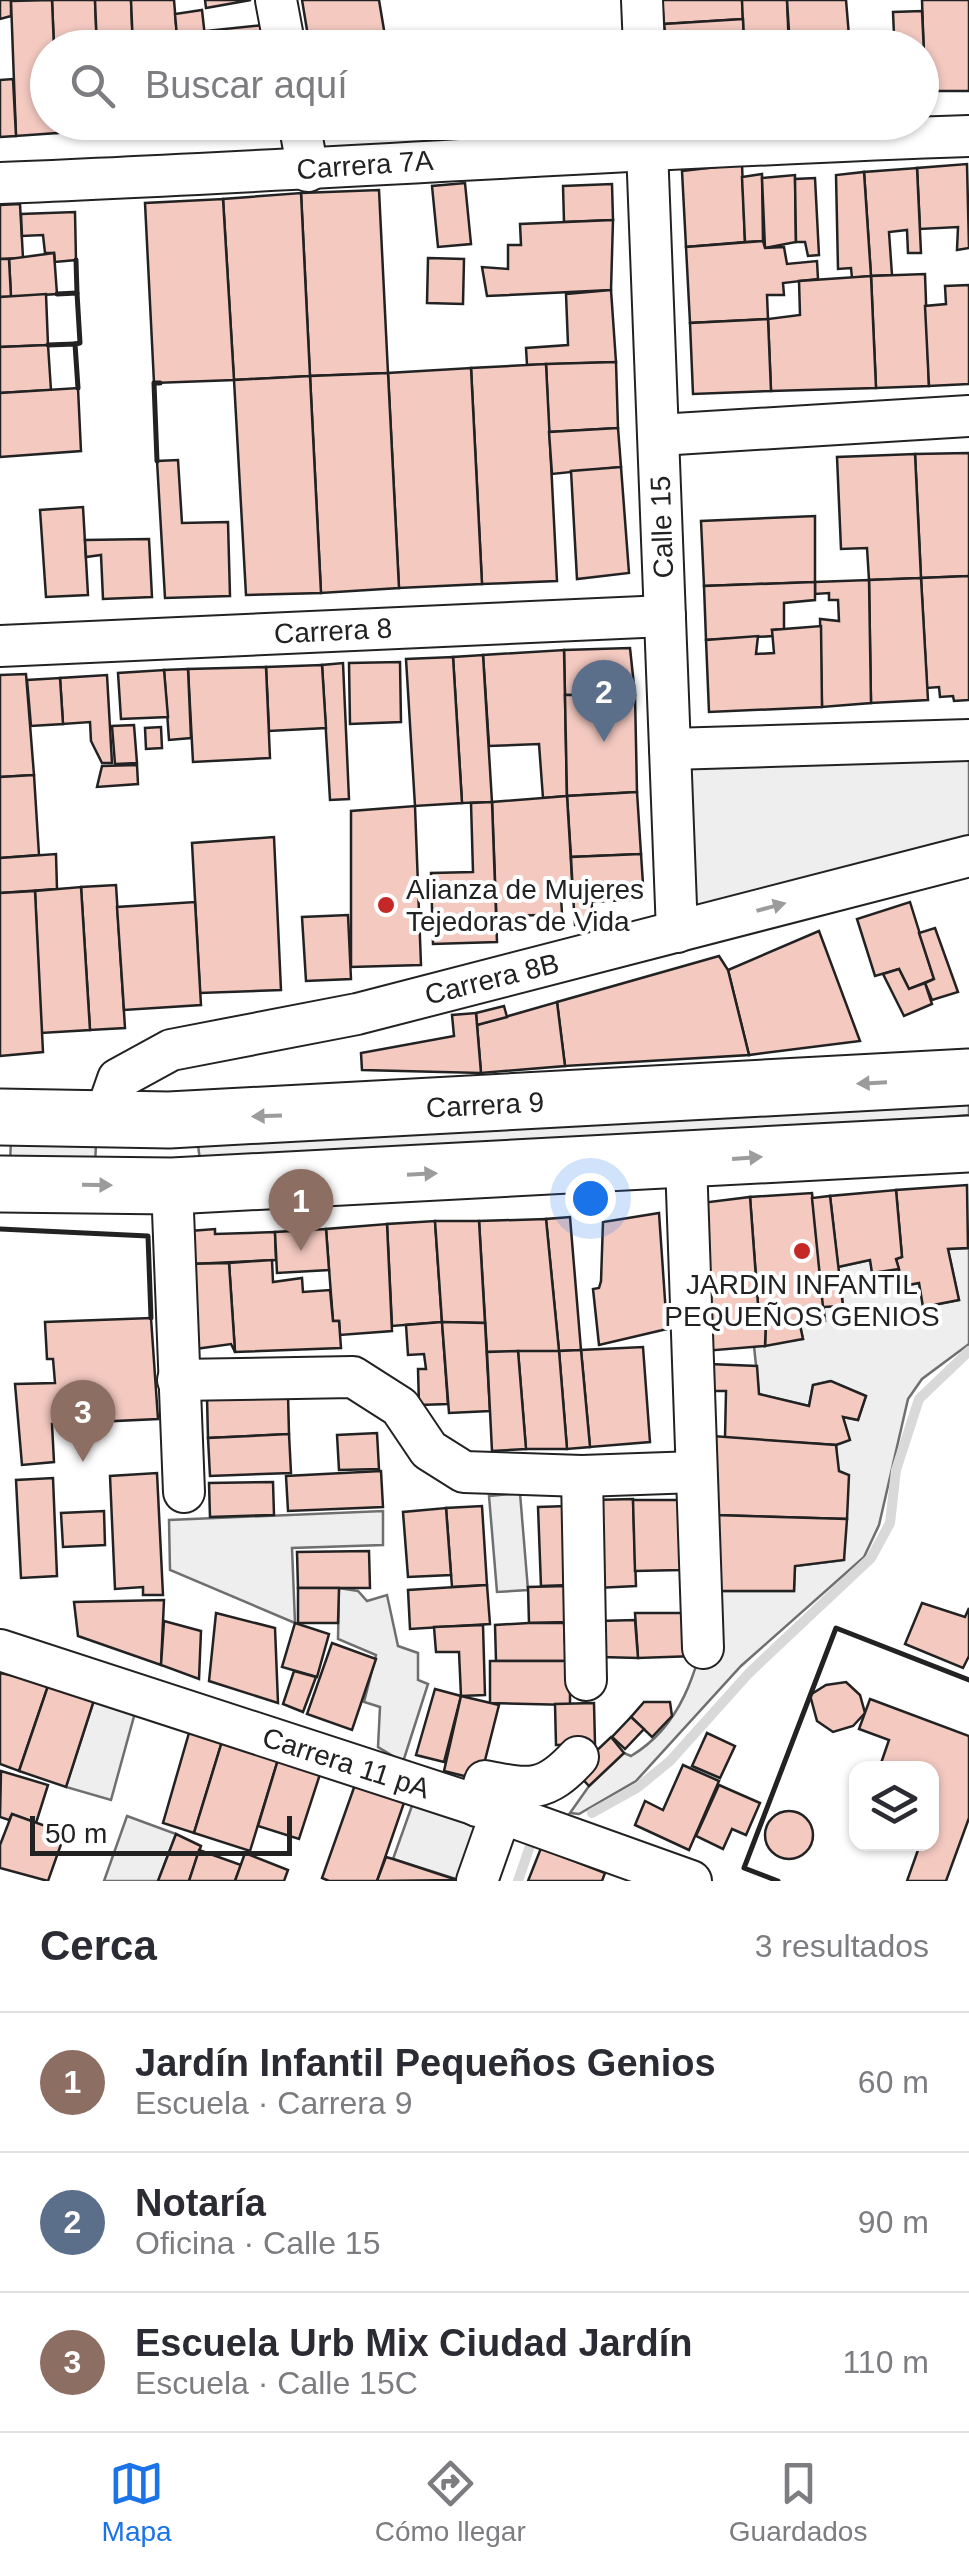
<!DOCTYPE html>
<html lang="es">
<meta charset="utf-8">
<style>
:root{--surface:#fff;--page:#f2f2f3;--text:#2b2b33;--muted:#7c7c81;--line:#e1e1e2;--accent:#1a73e8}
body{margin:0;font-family:Helvetica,sans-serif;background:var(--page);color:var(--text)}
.controls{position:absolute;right:30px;bottom:30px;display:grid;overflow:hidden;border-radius:20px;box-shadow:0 2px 8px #0004}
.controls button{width:90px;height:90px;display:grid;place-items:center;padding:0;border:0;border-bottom:2px solid var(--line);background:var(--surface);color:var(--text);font:50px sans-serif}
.scale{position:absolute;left:30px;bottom:25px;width:262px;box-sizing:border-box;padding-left:10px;border:5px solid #222;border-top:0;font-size:28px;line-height:35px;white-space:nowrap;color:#222;-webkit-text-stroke:8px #fff;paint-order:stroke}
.you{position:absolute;left:590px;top:1198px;width:35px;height:35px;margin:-25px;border:8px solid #fff;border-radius:50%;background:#1a73e8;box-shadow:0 0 0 15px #1a73e833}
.badge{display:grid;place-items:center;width:65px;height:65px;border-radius:50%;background:var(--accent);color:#fff;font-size:32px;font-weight:700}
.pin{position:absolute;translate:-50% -82px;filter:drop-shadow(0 2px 5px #0008)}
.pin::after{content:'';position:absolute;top:52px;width:35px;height:30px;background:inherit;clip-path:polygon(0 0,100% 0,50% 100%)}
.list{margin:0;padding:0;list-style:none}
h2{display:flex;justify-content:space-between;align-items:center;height:130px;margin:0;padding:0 40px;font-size:42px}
h2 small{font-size:32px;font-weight:400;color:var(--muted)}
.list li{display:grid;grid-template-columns:65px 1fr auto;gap:30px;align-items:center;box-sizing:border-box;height:140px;padding:0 40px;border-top:2px solid var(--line)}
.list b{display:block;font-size:38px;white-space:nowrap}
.list p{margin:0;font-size:32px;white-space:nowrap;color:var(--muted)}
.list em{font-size:32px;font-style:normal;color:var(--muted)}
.icon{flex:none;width:55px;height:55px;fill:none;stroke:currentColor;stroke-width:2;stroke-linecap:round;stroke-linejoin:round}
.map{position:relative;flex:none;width:969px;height:1881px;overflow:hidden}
.search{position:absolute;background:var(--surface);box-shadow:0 2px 8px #0004;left:30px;right:30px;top:30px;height:110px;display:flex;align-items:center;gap:25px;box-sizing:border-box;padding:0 35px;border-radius:55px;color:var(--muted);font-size:38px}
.sheet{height:550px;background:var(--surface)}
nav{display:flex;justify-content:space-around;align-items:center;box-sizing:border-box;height:140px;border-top:2px solid var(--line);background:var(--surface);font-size:28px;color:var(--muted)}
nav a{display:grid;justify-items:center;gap:5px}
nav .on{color:var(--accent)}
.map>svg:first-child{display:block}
</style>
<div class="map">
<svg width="969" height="1881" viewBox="0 0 969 1881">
<rect width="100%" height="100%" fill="#fff"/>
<!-- green -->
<g fill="#eee" stroke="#6f6f6f" stroke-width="2.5">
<polygon points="969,742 969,839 682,925 676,753"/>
<polygon points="969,1092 969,1115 689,1140 201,1169 198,1145"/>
<polygon points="11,1140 96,1143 95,1166 10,1163"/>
<path d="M969,1248V1344L922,1379L908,1399L879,1525L864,1557L741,1666L636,1781L579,1814L570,1813L589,1786L624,1753L631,1756C691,1720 699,1654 716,1591H794L795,1566L844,1560L836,1445L849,1440L843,1417L858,1420L866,1396L830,1381L813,1385L809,1406L759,1394L754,1346L803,1339L800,1325L823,1307L843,1305L838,1267L870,1260L873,1273L899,1269L903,1286L919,1283L924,1307L959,1300L948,1249Z"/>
<polygon points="520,1493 528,1590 497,1592 489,1496"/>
<polygon points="383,1511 383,1545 292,1548 295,1623 170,1570 169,1520"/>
<polygon points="339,1588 358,1591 367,1601 387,1595 398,1646 418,1653 418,1680 428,1684 403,1762 378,1747 380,1707 364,1702 376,1655 338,1639"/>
<polygon points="95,1697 136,1709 111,1800 66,1787"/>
<polygon points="414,1800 478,1823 459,1880 393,1859"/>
<polygon points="127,1816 176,1834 158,1881 104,1881"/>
</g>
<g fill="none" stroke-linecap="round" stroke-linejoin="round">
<!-- stream -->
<g stroke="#d9d9d9" stroke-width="10">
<polyline points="592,1813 637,1788 670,1761 749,1673 871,1558 890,1523 896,1470 919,1399 969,1351"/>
<polyline points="518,1881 531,1843"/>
</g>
</g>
<!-- building -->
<g fill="#f3c9c0" stroke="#222" stroke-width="2.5">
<polygon points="0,0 11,0 11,16 0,19"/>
<polygon points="52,0 95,0 97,48 54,48"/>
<polygon points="52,0 54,48 48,48 48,122 57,122 57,133 16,136 11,1"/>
<polygon points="95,0 131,0 133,48 97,48"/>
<polygon points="131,0 174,0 178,48 133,48"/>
<polygon points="205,0 251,0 206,8"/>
<polygon points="302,0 379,0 387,48 310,48"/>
<polygon points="662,0 742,0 743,19 664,24"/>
<polygon points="742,0 787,0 789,48 744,48"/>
<polygon points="787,0 846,0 850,48 790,48"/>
<polygon points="922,0 969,0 969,91 925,91"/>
<polygon points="202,10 206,46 178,48 175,14"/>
<polygon points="922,11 926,95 922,96 922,48 886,48 885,35 894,35 893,12"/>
<polygon points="743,19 744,48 667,48 664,24"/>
<polygon points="274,24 276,48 197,48 206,46 205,31"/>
<polygon points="13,79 16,136 0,137 0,80"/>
<polygon points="57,122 100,122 101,131 57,133"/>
<polygon points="100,122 137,122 137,130 101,131"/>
<polygon points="186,122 284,122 285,126 187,130"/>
<polygon points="323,122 385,122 325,133"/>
<polygon points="742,164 745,242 686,247 682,171"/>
<polygon points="967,164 969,248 957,250 958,227 920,229 917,168"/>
<polygon points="917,168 921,253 908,253 907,230 889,232 892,275 871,276 864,172"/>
<polygon points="864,172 871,276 852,278 851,268 838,269 836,175"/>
<polygon points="762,174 763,241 745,242 742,177"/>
<polygon points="795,175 796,242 765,248 762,178"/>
<polygon points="815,178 819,255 808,256 805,242 796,242 795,179"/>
<polygon points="465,183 471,244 438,247 432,186"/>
<polygon points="612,184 613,220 564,222 563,186"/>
<polygon points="379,190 388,373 310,376 301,193"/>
<polygon points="301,193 310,376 234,380 223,199"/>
<polygon points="223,199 234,380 154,383 145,203"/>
<polygon points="20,204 23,258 0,259 0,205"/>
<polygon points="75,212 76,260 55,262 54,253 45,253 43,235 22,236 21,214"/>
<polygon points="613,220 611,290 487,296 482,267 508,269 508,245 521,245 520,224"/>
<polygon points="763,241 765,248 784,247 787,264 817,261 818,279 783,283 784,295 767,295 768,319 690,323 686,247"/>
<polygon points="54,253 57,294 11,297 9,259"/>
<polygon points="428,258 464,259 463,304 427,303"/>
<polygon points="0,259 9,259 11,297 0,297"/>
<polygon points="925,274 929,386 876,388 871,276"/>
<polygon points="871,276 876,388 771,391 768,319 800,315 799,281"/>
<polygon points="969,285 969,384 929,386 925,306 946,304 945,286"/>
<polygon points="611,290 616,362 527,365 526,348 568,345 566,294"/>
<polygon points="46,294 48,345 0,347 0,297"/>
<polygon points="768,319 771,391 693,394 690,323"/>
<polygon points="48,345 51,390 0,393 0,347"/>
<polygon points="616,362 618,428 549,432 546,364"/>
<polygon points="546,364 557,581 482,584 471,368"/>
<polygon points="471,368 482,584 399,588 388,373"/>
<polygon points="388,373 399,588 321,593 310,376"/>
<polygon points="310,376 321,593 246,595 234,380"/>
<polygon points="78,388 81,451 0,457 0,393"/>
<polygon points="618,428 621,467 552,474 549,432"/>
<polygon points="969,453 969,576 921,578 915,454"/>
<polygon points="915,454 921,578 869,580 867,548 841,549 837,457"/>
<polygon points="178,460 182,523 228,522 230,596 165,598 157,461"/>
<polygon points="621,467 629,573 577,579 571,471"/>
<polygon points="83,507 88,595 46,597 40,510"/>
<polygon points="815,516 815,582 704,586 701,521"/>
<polygon points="149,539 152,597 103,599 101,555 86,557 85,540"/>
<polygon points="969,576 969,700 954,701 953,696 940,697 939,687 927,688 921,578"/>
<polygon points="921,578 928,700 871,703 869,580"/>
<polygon points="869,580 871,703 822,707 820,619 839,621 838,600 829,600 829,593 815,594 815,582"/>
<polygon points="815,582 815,600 784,603 784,629 772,630 773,636 706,640 704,586"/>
<polygon points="821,626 822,707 709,712 706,640 758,636 756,654 774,653 772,630"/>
<polygon points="630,648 635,695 565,695 564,650"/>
<polygon points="564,650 567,796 543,798 539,744 489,746 483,655"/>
<polygon points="483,655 492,802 462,803 453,657"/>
<polygon points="453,657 462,803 415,806 406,659"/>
<polygon points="400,662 401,722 350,724 349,663"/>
<polygon points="343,663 349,799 330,800 322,665"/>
<polygon points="322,665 326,728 269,731 266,667"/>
<polygon points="266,667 270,758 193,762 188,669"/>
<polygon points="188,669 191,738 169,740 164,670"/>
<polygon points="164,670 168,717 121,719 118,673"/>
<polygon points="26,674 34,775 0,777 0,675"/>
<polygon points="107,675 112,763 102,763 91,741 90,722 63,724 60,678"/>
<polygon points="60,678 63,724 31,726 27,680"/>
<polygon points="565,695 635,695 637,792 567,796"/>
<polygon points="134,725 137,763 115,764 112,726"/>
<polygon points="161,727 162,748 146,749 145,728"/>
<polygon points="137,765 138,784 97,787 102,766"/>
<polygon points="34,775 39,855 0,858 0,777"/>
<polygon points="637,792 641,854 571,857 567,796"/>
<polygon points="567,796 573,895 561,896 562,914 515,916 516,930 497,931 492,802"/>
<polygon points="492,802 497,942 433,944 431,873 473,872 471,803"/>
<polygon points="415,806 421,965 351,967 351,811"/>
<polygon points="274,837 281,990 200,993 192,843"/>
<polygon points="56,854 57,889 0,893 0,858"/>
<polygon points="641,854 644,899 592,902 591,894 573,895 571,857"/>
<polygon points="116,885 125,1028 90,1030 81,887"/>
<polygon points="81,887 90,1030 41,1033 35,891"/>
<polygon points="35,891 43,1052 0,1056 0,893"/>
<polygon points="591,894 593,924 575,925 573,895"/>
<polygon points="195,902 201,1005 124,1010 117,907"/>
<polygon points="910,902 934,979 909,989 899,969 875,976 857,919"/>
<polygon points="348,915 351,979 306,981 302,917"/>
<polygon points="935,928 958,992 932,1000 925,983 934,979 919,933"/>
<polygon points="819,931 860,1041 749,1055 728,970"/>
<polygon points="719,956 728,970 749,1055 565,1066 557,1002"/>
<polygon points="899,969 909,989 925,983 932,1004 904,1016 883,974"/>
<polygon points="557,1002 565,1066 481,1073 477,1025"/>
<polygon points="504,1006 507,1017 477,1025 476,1013"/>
<polygon points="476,1013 481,1073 362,1070 361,1053 454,1036 452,1015"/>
<polygon points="967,1185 968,1248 948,1249 959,1300 923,1307 919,1283 903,1286 896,1259 902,1257 896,1190"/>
<polygon points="896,1190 902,1257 896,1259 899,1269 872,1273 870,1260 838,1267 830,1196"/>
<polygon points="812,1193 825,1321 800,1325 803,1339 765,1346 766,1318 759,1318 750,1197"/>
<polygon points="830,1196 843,1306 823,1307 812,1198"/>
<polygon points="750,1197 759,1318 766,1318 765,1346 704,1351 701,1203"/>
<polygon points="659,1213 667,1329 599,1345 593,1289 599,1288 601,1281 603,1222"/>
<polygon points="570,1217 581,1350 559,1351 546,1219"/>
<polygon points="546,1219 559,1351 487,1352 479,1221"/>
<polygon points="435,1221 442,1322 392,1326 387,1224"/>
<polygon points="435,1221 479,1221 485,1323 442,1322"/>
<polygon points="387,1224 392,1331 340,1335 339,1321 333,1321 326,1229"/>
<polygon points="215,1229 215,1234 275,1232 276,1260 192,1264 190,1231"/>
<polygon points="326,1229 329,1270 277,1273 275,1232"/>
<polygon points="272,1260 273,1282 302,1278 303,1292 330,1290 333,1321 339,1321 341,1348 235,1352 229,1263"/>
<polygon points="229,1263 235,1352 231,1344 188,1350 185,1264"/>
<polygon points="151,1318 158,1419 52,1424 54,1462 22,1465 15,1384 55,1383 53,1359 47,1359 45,1322"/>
<polygon points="442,1322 448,1404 419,1405 418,1369 426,1369 424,1354 408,1355 406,1325"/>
<polygon points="442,1322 485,1323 490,1411 449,1413"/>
<polygon points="643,1347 650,1442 590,1447 581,1350"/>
<polygon points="581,1350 590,1447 567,1449 559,1351"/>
<polygon points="518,1351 559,1351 567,1449 526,1449"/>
<polygon points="518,1351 526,1449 492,1451 487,1352"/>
<polygon points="709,1364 757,1366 759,1394 809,1406 813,1385 831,1381 866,1396 858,1420 843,1417 850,1440 836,1445 725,1438 726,1391 709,1391"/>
<polygon points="288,1395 289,1434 208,1438 207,1398"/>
<polygon points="377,1433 379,1469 339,1470 337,1435"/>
<polygon points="289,1434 291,1473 210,1476 208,1438"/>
<polygon points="712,1436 836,1445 839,1471 849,1475 847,1519 713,1515"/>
<polygon points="381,1471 383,1507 288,1511 286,1476"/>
<polygon points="157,1473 163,1595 143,1595 143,1587 115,1589 110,1476"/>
<polygon points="53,1478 57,1576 21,1578 16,1480"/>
<polygon points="273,1482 274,1515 210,1517 209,1483"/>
<polygon points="633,1499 636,1586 597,1588 593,1500"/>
<polygon points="633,1500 679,1500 681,1570 635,1571"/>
<polygon points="482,1506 487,1585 452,1587 446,1508"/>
<polygon points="567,1506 570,1585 541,1586 538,1507"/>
<polygon points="446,1508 451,1575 408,1577 403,1512"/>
<polygon points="104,1511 105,1545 63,1547 61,1513"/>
<polygon points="713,1515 847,1519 844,1560 795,1566 794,1591 716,1591"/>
<polygon points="369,1551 370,1588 298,1588 297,1552"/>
<polygon points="487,1585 490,1624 410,1629 408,1590"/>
<polygon points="566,1586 567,1622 529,1623 528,1587"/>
<polygon points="298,1588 339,1588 338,1623 298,1623"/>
<polygon points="164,1600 161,1665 78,1636 74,1602"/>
<polygon points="922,1603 965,1617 969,1608 969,1656 963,1668 905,1644"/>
<polygon points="216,1613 275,1628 278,1703 209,1681"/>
<polygon points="635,1613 695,1613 695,1656 638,1658"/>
<polygon points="635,1620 638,1658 601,1657 599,1621"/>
<polygon points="164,1621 201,1631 199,1679 161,1665"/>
<polygon points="295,1623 329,1634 317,1677 282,1667"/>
<polygon points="529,1623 564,1623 566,1661 496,1661 495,1625"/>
<polygon points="483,1625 485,1695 461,1696 459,1652 436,1652 434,1627"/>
<polygon points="332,1643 376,1659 352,1730 307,1714"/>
<polygon points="490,1661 570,1661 570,1705 490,1703"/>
<polygon points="294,1671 316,1677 303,1712 283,1704"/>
<polygon points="0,1673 49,1683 19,1771 0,1764"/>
<polygon points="846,1682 860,1695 865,1713 853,1726 833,1732 817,1721 810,1695 826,1685"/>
<polygon points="49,1683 95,1697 66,1787 19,1771"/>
<polygon points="435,1689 461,1696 444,1762 416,1755"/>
<polygon points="461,1696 499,1705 480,1780 444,1771"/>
<polygon points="870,1699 969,1736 969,1818 946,1881 907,1881 918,1850 899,1844 932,1844 932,1769 879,1769 889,1740 859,1729"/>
<polygon points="644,1702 670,1702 672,1716 652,1737 631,1717"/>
<polygon points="594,1703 595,1744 556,1745 555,1704"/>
<polygon points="631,1717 644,1729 625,1749 612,1737"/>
<polygon points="191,1726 224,1735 194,1833 163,1823"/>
<polygon points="707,1733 735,1746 720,1778 692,1766"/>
<polygon points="224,1735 280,1753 250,1851 194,1833"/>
<polygon points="611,1737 624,1753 589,1786 575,1771"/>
<polygon points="280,1753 322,1768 299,1839 258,1826"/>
<polygon points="683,1765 719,1781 689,1850 635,1825 645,1801 663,1810"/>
<polygon points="1,1771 48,1785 36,1823 12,1814 9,1820 0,1817"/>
<polygon points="357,1779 406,1797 377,1881 329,1881 322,1878"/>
<polygon points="719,1785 760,1803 746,1835 732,1829 723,1849 696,1836"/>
<circle cx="789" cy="1835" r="24"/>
<polygon points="12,1814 65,1833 48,1881 0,1868 0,1845"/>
<polygon points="176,1834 201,1846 189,1881 158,1881"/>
<polygon points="541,1848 605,1873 602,1881 528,1881"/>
<polygon points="199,1850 241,1865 235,1881 189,1881"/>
<polygon points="245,1853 288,1870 284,1881 235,1881"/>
<polygon points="386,1857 393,1859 457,1880 377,1881"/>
</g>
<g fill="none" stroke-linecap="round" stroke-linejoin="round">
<!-- minor casing -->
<g stroke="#222" stroke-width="44">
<g id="minor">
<polyline points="276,0 285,48"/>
<polyline points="642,0 644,48"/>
<polyline points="299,122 308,171"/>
<polyline points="646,122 677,932"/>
<path d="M0,183C323,170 646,147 969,136"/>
<polyline points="659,435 969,416"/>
<polyline points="0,646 665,616"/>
<polyline points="670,749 969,740"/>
<polyline points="104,1119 118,1079 171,1050 357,1014 969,856"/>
<polyline points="686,1162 703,1648"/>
<polyline points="172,1186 184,1492"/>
<polyline points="178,1380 353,1377 400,1407 429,1450 464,1472 582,1476 696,1472"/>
<polyline points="582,1476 586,1680"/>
<polyline points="0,1650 501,1813 691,1881"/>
<path d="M477,1806L485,1781C530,1790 545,1793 578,1757"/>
<polyline points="477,1881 501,1813"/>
</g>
</g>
<!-- highway casing -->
<g stroke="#222" stroke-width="59">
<g id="highway">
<polyline points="0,1117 169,1120 969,1077"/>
<polyline points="0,1184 172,1186 969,1144"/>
</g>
</g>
<!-- minor -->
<use href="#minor" stroke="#fff" stroke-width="40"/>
<!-- highway -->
<use href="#highway" stroke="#fff" stroke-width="55"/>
<!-- wall -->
<g stroke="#222" stroke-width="5">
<polyline points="76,260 77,293"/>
<polyline points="57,294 77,293 80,343 75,344"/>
<polyline points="48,345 75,344 78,388"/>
<polyline points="157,461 154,383 160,383"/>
<polyline points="0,1229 148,1236 151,1318"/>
<polyline points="778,1881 744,1868 836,1628 969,1680"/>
</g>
</g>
<!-- one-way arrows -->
<defs><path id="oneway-solid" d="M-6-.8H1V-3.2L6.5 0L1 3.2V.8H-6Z" transform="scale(2.5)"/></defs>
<g fill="#9c9c9c">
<use href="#oneway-solid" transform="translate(771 907) rotate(-15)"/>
<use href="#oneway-solid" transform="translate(872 1083) rotate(177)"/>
<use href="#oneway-solid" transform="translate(267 1116) rotate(178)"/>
<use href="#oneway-solid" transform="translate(747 1158) rotate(-4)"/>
<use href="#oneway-solid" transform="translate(422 1174) rotate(-3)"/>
<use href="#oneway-solid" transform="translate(97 1185) rotate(1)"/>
</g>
<!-- markers -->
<g fill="#c62828" stroke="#fff" stroke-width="4">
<circle cx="386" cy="905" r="10"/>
<circle cx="802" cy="1251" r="10"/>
</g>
<g text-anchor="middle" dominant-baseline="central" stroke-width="8" stroke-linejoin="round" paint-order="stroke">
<!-- street labels -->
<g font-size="28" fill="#222" stroke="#fff">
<text transform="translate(365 165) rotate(-4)">Carrera 7A</text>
<text transform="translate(662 527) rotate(-92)">Calle 15</text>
<text transform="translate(333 631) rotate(-3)">Carrera 8</text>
<text transform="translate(492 979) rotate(-14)">Carrera 8B</text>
<text transform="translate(485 1105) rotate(-3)">Carrera 9</text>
<text transform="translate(346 1763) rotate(18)">Carrera 11 pA</text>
</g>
<!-- poi labels -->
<g font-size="28" fill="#222" stroke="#fff" text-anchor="start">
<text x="406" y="889">Alianza de Mujeres<tspan x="406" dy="32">Tejedoras de Vida</tspan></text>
<text x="802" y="1284" text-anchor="middle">JARDIN INFANTIL<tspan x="802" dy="32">PEQUEÑOS GENIOS</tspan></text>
</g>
</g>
</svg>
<div class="controls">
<button><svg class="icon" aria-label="layers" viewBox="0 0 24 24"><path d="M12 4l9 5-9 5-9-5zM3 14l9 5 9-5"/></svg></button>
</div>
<div class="scale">50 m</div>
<div class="you"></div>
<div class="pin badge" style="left:301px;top:1251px;background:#8d6e63">1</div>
<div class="pin badge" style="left:604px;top:742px;background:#5c6f8a">2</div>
<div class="pin badge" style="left:83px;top:1462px;background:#8d6e63">3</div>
<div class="search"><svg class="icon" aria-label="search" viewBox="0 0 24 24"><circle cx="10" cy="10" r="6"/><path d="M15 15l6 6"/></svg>Buscar aquí</div>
</div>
<section class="sheet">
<h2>Cerca<small>3 resultados</small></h2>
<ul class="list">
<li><span class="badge" style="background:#8d6e63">1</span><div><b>Jardín Infantil Pequeños Genios</b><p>Escuela · Carrera 9</p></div><em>60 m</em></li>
<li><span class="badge" style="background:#5c6f8a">2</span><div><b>Notaría</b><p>Oficina · Calle 15</p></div><em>90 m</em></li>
<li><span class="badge" style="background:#8d6e63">3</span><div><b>Escuela Urb Mix Ciudad Jardín</b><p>Escuela · Calle 15C</p></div><em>110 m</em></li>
</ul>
</section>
<nav>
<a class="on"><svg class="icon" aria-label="map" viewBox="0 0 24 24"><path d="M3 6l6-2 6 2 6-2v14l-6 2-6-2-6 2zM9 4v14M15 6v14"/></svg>Mapa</a>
<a><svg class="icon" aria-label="directions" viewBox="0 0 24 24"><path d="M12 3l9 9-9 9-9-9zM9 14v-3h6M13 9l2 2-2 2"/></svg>Cómo llegar</a>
<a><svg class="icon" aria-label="saved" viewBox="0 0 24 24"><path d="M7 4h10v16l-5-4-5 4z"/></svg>Guardados</a>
</nav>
